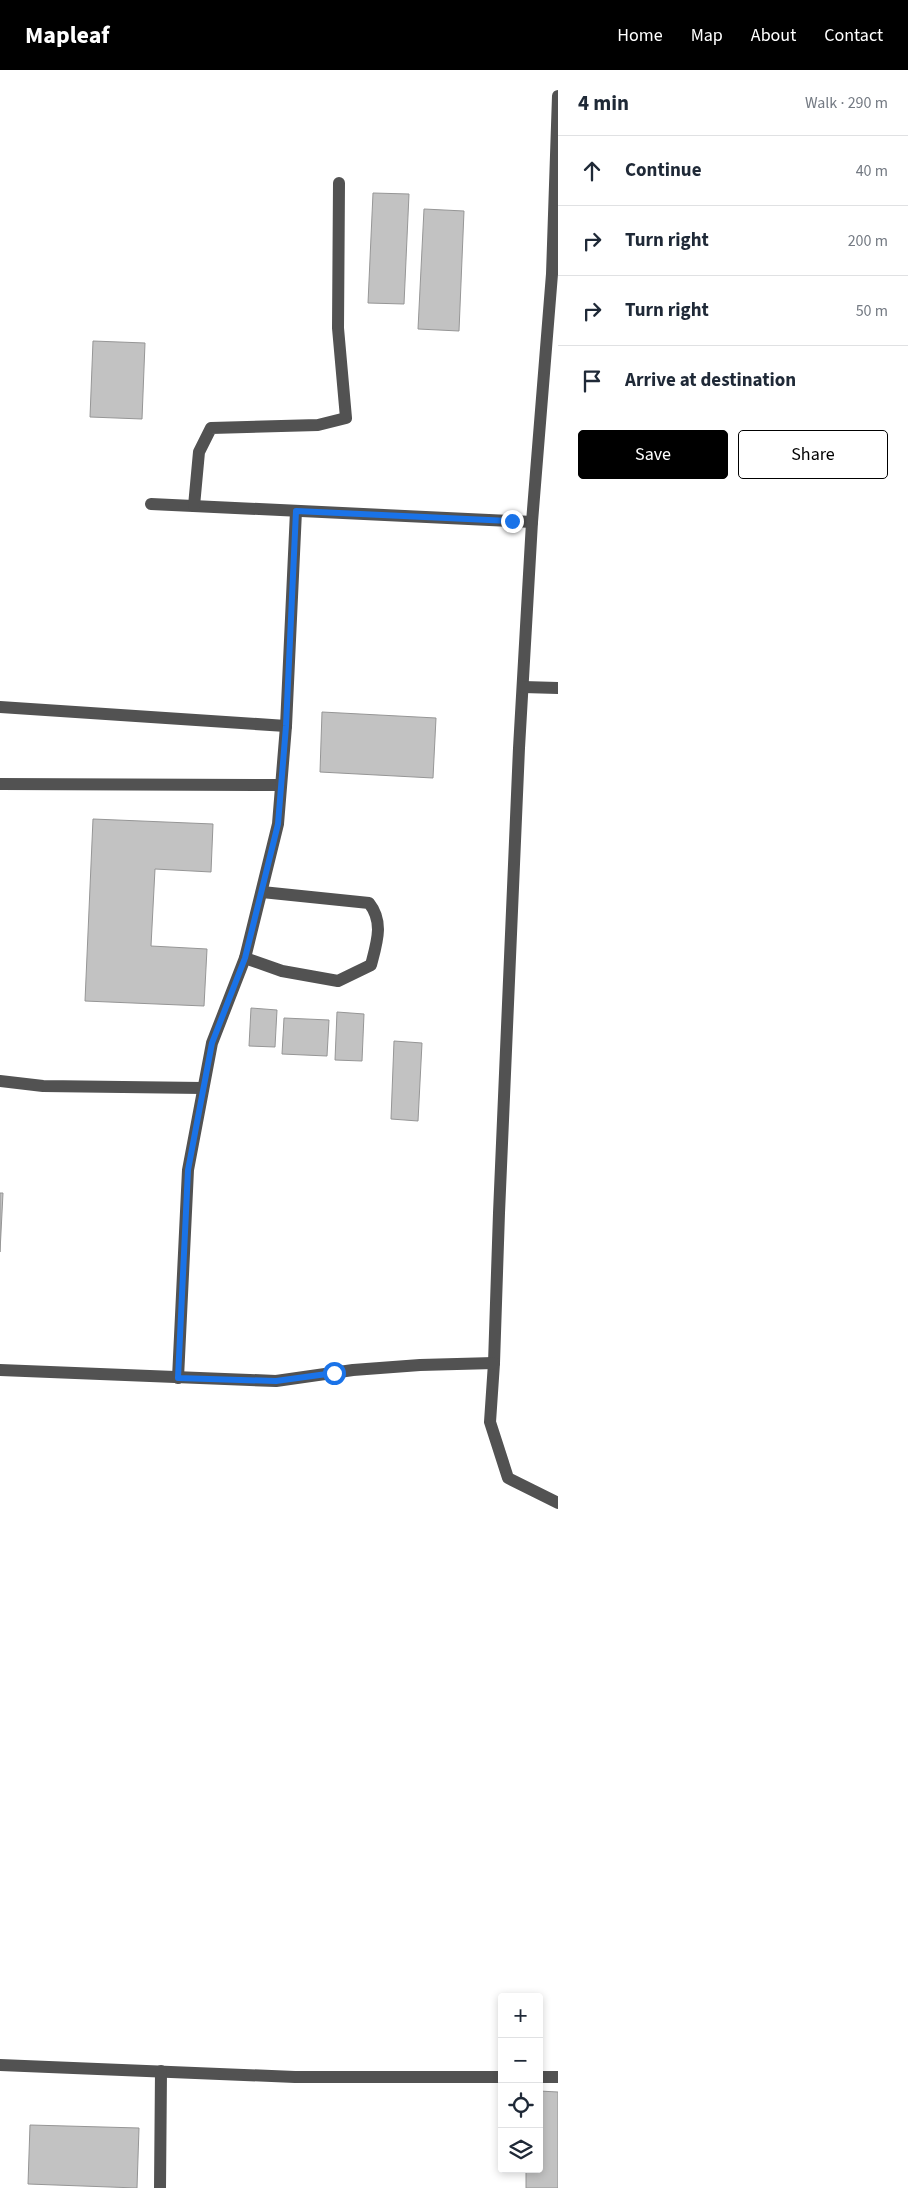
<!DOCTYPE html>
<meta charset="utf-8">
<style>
:root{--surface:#fff;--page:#f6f6f7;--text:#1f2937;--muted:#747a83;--line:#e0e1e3;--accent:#000}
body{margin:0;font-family:"Source Sans 3",sans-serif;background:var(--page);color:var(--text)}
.controls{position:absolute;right:15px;bottom:15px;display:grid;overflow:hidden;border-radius:5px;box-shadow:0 2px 8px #0003}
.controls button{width:45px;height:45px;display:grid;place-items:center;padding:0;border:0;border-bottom:1px solid var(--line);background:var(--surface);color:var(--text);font:25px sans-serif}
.stop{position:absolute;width:15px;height:15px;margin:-11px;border:4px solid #1a73e8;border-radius:50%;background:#fff}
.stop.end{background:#1a73e8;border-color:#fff;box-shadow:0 1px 5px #0008}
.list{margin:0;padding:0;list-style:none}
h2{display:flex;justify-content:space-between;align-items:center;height:65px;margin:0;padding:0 20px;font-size:21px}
h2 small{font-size:16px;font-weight:400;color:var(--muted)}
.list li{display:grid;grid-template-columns:32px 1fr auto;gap:15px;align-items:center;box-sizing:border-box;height:70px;padding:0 20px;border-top:1px solid var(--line)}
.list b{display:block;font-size:19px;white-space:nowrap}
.list em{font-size:16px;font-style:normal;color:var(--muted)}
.actions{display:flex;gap:10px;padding:15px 20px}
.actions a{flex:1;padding:11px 0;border:1px solid var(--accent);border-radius:5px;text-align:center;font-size:18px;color:var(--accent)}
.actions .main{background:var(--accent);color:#fff}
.icon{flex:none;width:28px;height:28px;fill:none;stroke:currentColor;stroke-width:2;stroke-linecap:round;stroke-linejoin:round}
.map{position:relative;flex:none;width:558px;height:2118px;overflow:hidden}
header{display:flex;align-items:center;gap:30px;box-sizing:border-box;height:70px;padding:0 25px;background:var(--accent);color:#fff}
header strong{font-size:24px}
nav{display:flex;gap:28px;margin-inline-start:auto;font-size:18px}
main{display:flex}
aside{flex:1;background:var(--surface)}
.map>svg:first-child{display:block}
</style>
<header>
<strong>Mapleaf</strong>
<nav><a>Home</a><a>Map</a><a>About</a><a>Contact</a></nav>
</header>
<main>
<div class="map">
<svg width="558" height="2118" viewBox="0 0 558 2118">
<rect width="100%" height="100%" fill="#fff"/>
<!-- building -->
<g fill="#c2c2c2" stroke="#969696">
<polygon points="373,123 409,124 404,234 368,233"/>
<polygon points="424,139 464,141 459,261 418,259"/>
<polygon points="93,271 145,273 142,349 90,347"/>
<polygon points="322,642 436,648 433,708 320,702"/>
<polygon points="93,749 213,754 211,802 155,799 151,876 207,879 204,936 85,931"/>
<polygon points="251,938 277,940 275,977 249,976"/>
<polygon points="337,942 364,944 362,991 335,990"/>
<polygon points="284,948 329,950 327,986 282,984"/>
<polygon points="394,971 422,973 418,1051 391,1049"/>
<polygon points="0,1123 3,1123 0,1182"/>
<polygon points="539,2021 558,2022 558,2118 526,2118 526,2099 539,2099"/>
<polygon points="30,2055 139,2058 137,2118 28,2114"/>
</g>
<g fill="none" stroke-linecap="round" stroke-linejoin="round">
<!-- minor -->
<g stroke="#525252" stroke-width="12">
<polyline points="558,26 552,204 532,452 519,678 499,1143 494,1293 490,1352 508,1408 558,1433"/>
<polyline points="151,434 532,452"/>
<polyline points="194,436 199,382 211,358 318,355 346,348 338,258 339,113"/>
<polyline points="523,617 558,618"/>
<polyline points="0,637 286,656"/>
<polyline points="0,714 281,715"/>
<path d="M245,888L282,901L338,911L371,895C377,872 384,852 369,833L262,822"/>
<polyline points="0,1011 43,1016 203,1018"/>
<polyline points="0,1300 276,1311 353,1300 420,1295 494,1293"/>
<polyline points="178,1308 188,1100 212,973 245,888 278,754 286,656 296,441"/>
<polyline points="0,1995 295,2007 502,2007"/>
<polyline points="539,2007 558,2007"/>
<polyline points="160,2118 161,2001"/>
</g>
</g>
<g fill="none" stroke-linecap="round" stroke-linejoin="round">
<!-- route -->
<polyline stroke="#1a73e8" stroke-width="6" points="334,1303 276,1311 178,1308 188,1100 212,973 245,888 278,754 286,656 296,441 512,451"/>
</g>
</svg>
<div class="controls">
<button>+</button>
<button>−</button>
<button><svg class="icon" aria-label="locate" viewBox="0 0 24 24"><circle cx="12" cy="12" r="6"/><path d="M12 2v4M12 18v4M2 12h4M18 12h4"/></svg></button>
<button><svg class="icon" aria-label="layers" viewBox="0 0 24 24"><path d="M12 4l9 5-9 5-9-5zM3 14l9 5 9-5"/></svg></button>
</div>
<div class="stop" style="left:334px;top:1303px"></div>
<div class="stop end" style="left:512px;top:451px"></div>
</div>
<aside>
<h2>4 min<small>Walk · 290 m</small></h2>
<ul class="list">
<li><svg class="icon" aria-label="ahead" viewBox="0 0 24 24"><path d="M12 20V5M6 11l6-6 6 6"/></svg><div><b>Continue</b></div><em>40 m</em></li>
<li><svg class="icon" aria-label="right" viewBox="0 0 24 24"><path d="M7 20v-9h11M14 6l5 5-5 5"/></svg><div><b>Turn right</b></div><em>200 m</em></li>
<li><svg class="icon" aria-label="right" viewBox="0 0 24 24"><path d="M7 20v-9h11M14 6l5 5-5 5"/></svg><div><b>Turn right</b></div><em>50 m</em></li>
<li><svg class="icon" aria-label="arrive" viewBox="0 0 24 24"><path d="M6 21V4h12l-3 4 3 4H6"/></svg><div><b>Arrive at destination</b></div></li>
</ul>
<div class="actions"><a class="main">Save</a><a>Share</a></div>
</aside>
</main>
